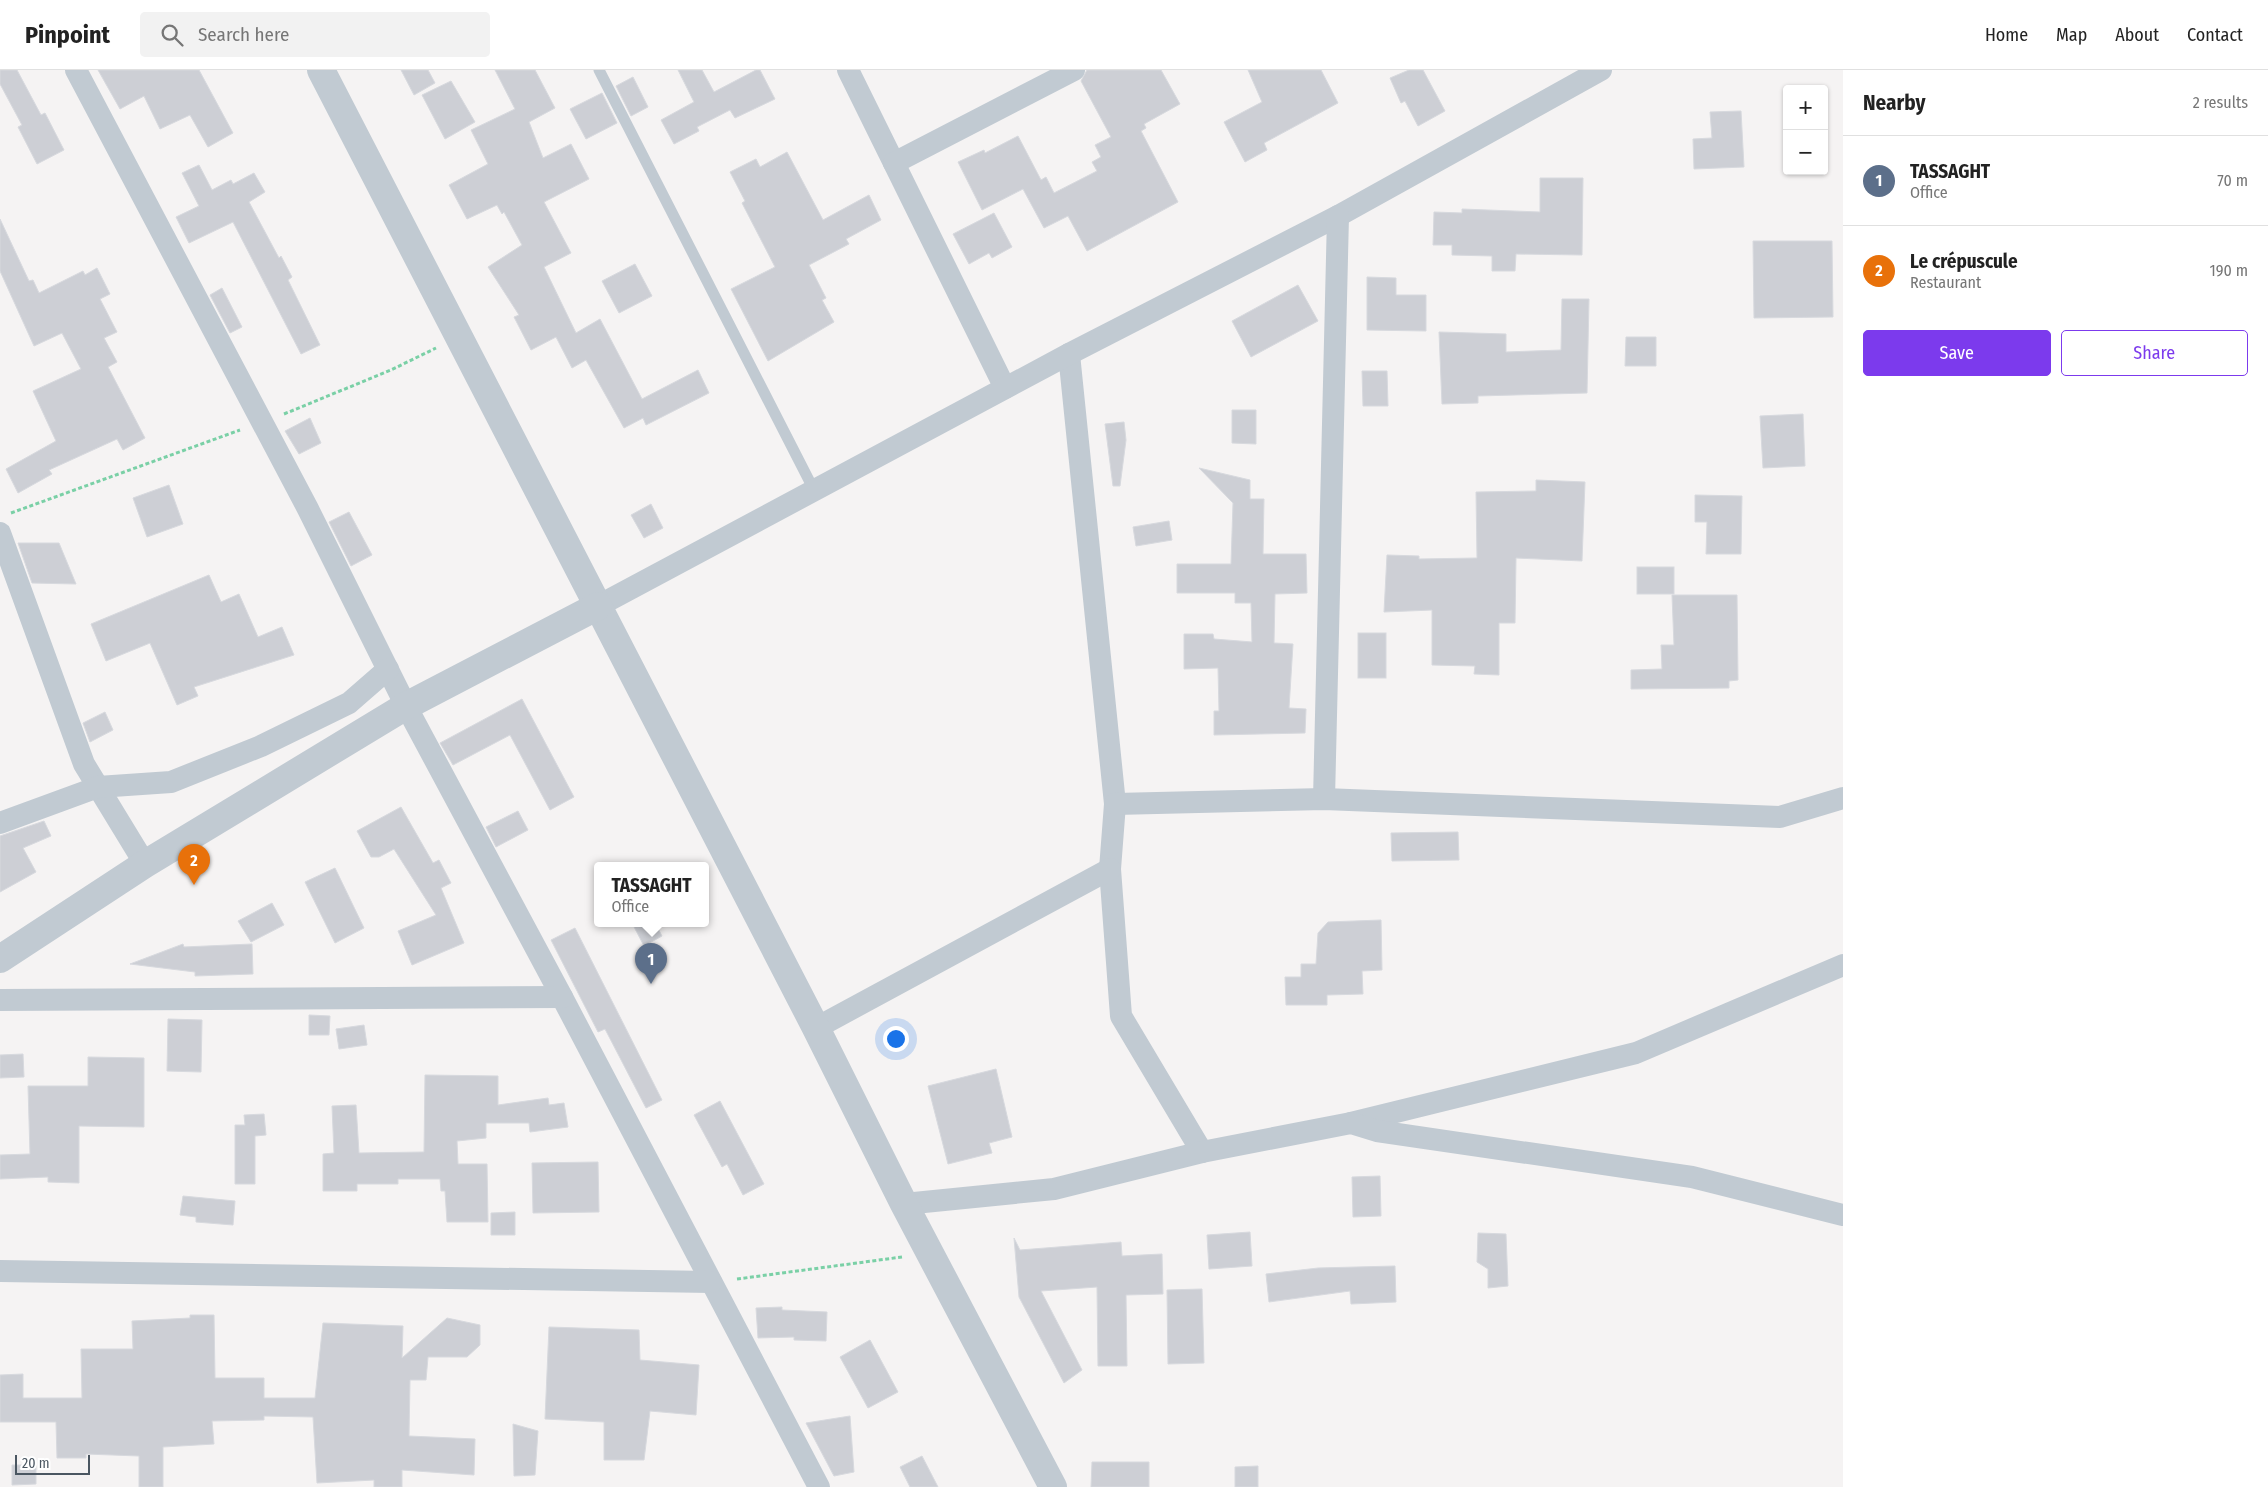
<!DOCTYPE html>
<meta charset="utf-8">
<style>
:root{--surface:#fff;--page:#f2f2f2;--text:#222;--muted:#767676;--line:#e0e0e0;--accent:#7c3aed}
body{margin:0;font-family:"Fira Sans Condensed",sans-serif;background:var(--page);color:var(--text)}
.controls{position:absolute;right:15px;top:15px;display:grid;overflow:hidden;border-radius:5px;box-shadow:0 1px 4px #0004}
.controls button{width:45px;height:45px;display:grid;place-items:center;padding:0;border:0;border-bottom:1px solid var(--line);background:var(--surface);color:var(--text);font:25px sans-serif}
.scale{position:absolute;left:15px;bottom:12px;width:75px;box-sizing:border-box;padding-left:5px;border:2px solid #4a5661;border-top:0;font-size:14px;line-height:18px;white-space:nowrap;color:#4a5661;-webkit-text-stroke:4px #fff;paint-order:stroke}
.you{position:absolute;left:895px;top:968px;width:18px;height:18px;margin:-12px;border:4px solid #fff;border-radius:50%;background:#1a73e8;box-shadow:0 0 0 8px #1a73e833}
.badge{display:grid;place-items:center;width:32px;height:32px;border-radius:50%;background:var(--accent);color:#fff;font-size:16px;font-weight:700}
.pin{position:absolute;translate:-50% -41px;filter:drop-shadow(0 1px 2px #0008)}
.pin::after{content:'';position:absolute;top:26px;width:18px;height:15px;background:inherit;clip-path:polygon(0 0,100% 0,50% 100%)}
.popup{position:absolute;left:594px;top:792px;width:115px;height:65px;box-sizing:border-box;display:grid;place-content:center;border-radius:5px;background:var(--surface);filter:drop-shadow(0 1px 4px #0005);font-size:16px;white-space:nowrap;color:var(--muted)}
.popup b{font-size:19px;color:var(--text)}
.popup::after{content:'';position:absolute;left:50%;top:100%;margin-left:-10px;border:10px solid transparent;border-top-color:var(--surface)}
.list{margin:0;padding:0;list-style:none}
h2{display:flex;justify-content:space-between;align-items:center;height:65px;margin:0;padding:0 20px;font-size:21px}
h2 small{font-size:16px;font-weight:400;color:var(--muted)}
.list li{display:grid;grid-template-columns:32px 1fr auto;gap:15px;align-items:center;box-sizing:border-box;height:90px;padding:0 20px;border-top:1px solid var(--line)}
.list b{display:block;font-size:19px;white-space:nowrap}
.list p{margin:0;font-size:16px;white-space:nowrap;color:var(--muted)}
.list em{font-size:16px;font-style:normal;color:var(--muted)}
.actions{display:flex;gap:10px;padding:15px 20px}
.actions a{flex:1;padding:11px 0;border:1px solid var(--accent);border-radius:5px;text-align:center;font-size:18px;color:var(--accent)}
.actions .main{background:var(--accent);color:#fff}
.icon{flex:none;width:28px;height:28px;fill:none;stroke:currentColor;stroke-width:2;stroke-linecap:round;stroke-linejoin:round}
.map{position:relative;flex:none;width:1843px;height:1417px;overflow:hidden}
header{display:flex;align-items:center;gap:30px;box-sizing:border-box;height:70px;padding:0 25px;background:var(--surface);border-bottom:1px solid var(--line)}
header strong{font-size:24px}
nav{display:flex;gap:28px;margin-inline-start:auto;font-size:18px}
.search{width:350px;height:45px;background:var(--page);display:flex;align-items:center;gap:12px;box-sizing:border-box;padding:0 18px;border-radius:5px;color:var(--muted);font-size:19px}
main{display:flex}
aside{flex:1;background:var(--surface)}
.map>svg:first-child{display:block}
</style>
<header>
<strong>Pinpoint</strong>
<div class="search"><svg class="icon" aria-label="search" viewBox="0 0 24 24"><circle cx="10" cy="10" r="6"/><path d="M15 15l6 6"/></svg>Search here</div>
<nav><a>Home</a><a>Map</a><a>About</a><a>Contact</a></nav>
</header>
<main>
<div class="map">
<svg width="1843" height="1417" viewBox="0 0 1843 1417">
<rect width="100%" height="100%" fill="#f5f3f3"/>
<!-- building -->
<g fill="#cdcfd5" stroke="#d7d9de">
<polygon points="0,0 17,0 41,45 45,43 64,80 37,94 18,57 22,55 0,14"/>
<polygon points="98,0 199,0 233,63 208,77 190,45 160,59 144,26 120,39"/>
<polygon points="401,0 428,0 435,13 414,25"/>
<polygon points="495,0 535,0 555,38 529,52 543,88 571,74 589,109 544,132 571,183 544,197 576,263 600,249 642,329 698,300 709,323 646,355 643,348 624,358 586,290 572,298 556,267 531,280 514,247 519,245 488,197 522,175 504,142 502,144 497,135 467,149 449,115 488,94 471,60 515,39"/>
<polygon points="678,0 702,0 714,22 756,0 760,0 775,29 735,48 730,40 697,57 699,61 674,74 661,50 694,32"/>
<polygon points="1087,0 1161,0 1180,34 1144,54 1146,58 1141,61 1178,132 1087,181 1068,146 1044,158 1023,119 982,140 958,92 984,80 985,83 1018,66 1041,110 1046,107 1054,123 1097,101 1092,92 1101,87 1095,75 1111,67 1081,11"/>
<polygon points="1248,0 1321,0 1338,33 1264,73 1267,80 1245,92 1224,52 1262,32"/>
<polygon points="1409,0 1423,0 1445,41 1418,56 1405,31 1401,33 1390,8"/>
<polygon points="633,7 648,37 631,46 616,16"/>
<polygon points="451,11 475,52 445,69 422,25"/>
<polygon points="602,23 617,53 586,69 570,39"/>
<polygon points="1741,41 1744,97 1694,99 1693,69 1712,68 1710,42"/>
<polygon points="787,82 823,150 869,125 881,150 846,169 849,174 809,195 826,228 822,230 834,252 768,291 731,219 775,197 742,133 745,131 730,102 756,89 760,97"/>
<polygon points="199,95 212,120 231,110 233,114 254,103 265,122 249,132 279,188 281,186 292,207 288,210 320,275 301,284 233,152 189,173 176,147 199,136 182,103"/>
<polygon points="1540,108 1583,108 1582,185 1516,184 1515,201 1492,201 1492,186 1452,185 1452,175 1433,175 1434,142 1462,143 1462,139 1540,142"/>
<polygon points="994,143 1012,177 992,188 989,183 969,194 953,164"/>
<polygon points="0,149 29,211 33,210 39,223 83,201 85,205 97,198 110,224 100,229 117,262 104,268 117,292 108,297 145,368 123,380 117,369 49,400 52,404 18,423 6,399 56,371 33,321 81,299 62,263 34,276 0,201"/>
<polygon points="1753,171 1832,171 1833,247 1754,248"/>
<polygon points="635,194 652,226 619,243 602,211"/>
<polygon points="1367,207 1396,208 1396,225 1426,225 1426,261 1367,260"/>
<polygon points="1298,215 1318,251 1251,287 1232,251"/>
<polygon points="222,218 242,257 230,263 210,225"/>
<polygon points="1562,229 1589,229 1587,323 1478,326 1478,333 1442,334 1439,262 1506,264 1506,282 1561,280"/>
<polygon points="1626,267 1656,267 1656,296 1625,296"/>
<polygon points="1362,301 1387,301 1388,336 1363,336"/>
<polygon points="1232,340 1256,340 1256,374 1232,373"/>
<polygon points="1803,344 1805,396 1763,398 1760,346"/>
<polygon points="310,348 321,373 299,384 285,361"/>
<polygon points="1124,352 1126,370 1120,416 1113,416 1105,354"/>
<polygon points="1199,398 1250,410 1250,429 1264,429 1263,484 1306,484 1307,523 1275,524 1274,573 1293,574 1289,638 1306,639 1305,663 1214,665 1214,641 1219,641 1218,598 1184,599 1184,564 1213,564 1214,569 1252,572 1251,533 1235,533 1235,523 1177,523 1177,494 1231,494 1233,433"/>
<polygon points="1536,410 1585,412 1582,491 1516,488 1515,553 1499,553 1499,605 1474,604 1475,596 1432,595 1432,540 1384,542 1387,485 1419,486 1419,489 1477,488 1476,422 1536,421"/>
<polygon points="169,415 183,454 147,467 133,428"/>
<polygon points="1695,425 1742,426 1741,484 1706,484 1707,452 1695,452"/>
<polygon points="651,434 663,458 644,468 631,445"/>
<polygon points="349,442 372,485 351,496 329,452"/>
<polygon points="1169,451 1172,470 1136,476 1133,457"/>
<polygon points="18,473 59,473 76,514 32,513"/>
<rect x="1637" y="497" width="37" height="27"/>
<polygon points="209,505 221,532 239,524 258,567 282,557 294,585 194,617 198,626 177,635 150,573 106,591 91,554"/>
<polygon points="1672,525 1737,525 1738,610 1729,611 1729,618 1631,619 1631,600 1662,599 1661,575 1674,575"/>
<rect x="1358" y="563" width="28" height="45"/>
<polygon points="522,629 574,727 550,740 510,665 453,695 440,673"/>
<polygon points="105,642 113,660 90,672 83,653"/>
<polygon points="401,737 433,793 439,790 451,813 441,818 464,873 412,895 398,861 436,845 394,779 379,787 371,787 357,761"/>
<polygon points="518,741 528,760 496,777 486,757"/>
<polygon points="44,751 51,766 23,778 36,802 0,822 0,766"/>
<polygon points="1458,762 1459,790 1392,791 1391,763"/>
<polygon points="335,798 364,858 335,873 305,812"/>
<polygon points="272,833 284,855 251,872 238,851"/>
<polygon points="1381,850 1382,900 1362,901 1363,924 1327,925 1327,935 1286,935 1285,907 1301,907 1301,894 1316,894 1318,863 1328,852"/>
<polygon points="632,853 655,853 662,866 644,876"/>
<polygon points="575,858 662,1030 646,1038 605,959 598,962 551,870"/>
<polygon points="183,874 184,877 252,874 253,904 195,906 195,902 130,894"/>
<polygon points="309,945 330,946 329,965 309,965"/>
<polygon points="168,949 202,950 201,1002 167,1001"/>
<polygon points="364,955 367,975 339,979 336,959"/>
<polygon points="23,984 24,1007 0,1008 0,985"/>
<polygon points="88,987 144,988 144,1057 79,1056 79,1113 48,1112 48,1107 0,1109 0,1085 30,1084 28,1016 88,1016"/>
<polygon points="996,999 1012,1067 989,1073 992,1083 948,1094 928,1016"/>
<polygon points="425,1005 498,1006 498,1035 548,1028 549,1035 564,1033 568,1057 530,1062 529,1053 486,1053 486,1068 457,1071 458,1094 487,1094 488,1152 447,1152 445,1121 441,1121 440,1109 398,1109 398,1114 357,1114 357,1121 323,1121 323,1084 334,1083 332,1036 356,1035 359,1083 424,1082"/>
<polygon points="720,1031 764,1114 743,1125 727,1094 722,1097 694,1045"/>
<polygon points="264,1044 266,1065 255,1066 255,1114 235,1114 235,1055 245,1055 244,1045"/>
<polygon points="598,1092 599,1142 533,1143 532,1093"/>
<polygon points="1380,1106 1381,1146 1353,1147 1352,1107"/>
<polygon points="183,1126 235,1131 233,1155 196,1152 196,1147 180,1145"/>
<polygon points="515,1142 515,1165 491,1165 491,1143"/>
<polygon points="1250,1162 1252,1196 1209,1199 1207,1165"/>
<polygon points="1478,1163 1506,1164 1508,1216 1488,1218 1488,1199 1477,1192"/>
<polygon points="1014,1168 1020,1180 1121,1172 1122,1186 1162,1184 1163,1224 1126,1225 1127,1296 1098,1296 1097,1217 1041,1221 1082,1300 1064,1313 1019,1227"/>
<polygon points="1395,1196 1396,1232 1351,1234 1350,1221 1269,1232 1266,1204 1318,1198"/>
<polygon points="1202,1219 1204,1293 1168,1294 1167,1220"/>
<polygon points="782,1237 782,1240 827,1242 826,1271 794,1270 794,1267 758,1268 756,1238"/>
<polygon points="190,1245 214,1245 215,1308 264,1308 264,1328 315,1328 323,1253 403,1256 402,1288 447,1248 480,1255 480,1275 467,1287 428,1287 426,1310 410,1310 409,1366 475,1369 474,1405 402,1400 402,1417 374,1417 374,1410 317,1413 313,1347 264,1346 264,1350 212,1351 214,1374 163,1377 163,1417 139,1417 139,1386 86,1384 86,1388 57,1388 56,1352 0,1352 0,1305 23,1304 23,1328 82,1328 81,1279 133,1279 132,1251 190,1248"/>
<polygon points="549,1257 639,1260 640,1290 699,1295 696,1345 650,1341 644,1390 604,1390 604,1352 545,1349"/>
<polygon points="870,1270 898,1322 868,1338 840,1287"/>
<polygon points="850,1346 854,1402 834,1406 806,1353"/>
<polygon points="513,1354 538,1361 535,1405 514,1406"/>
<polygon points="922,1386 938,1417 910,1417 900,1397"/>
<polygon points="1092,1392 1149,1392 1149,1417 1091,1417"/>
<polygon points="12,1395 36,1395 36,1414 12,1415"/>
<polygon points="1258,1396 1258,1417 1235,1417 1235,1397"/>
</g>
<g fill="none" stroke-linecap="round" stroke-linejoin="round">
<!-- path -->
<g stroke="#7ad0a6" stroke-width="3" stroke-dasharray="4 2.5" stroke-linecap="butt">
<polyline points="284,344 391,300 436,278"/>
<polyline points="11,443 240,360"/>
<polyline points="737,1209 902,1187"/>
</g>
<!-- service -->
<polyline stroke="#c1cad2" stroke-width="11" points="599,0 814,420"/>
<!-- minor -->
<g stroke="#c1cad2" stroke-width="22">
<polyline points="76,0 308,439 406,636 562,927 819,1417"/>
<polyline points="848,0 1005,318"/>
<polyline points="894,93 1074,0"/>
<polyline points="1069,284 1115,734 1110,799 1121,946 1202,1082"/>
<polyline points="0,463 84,694 145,794"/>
<polyline points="598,536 1069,284 1338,146 1601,0"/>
<polyline points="1324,729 1338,146"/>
<polyline points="1115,734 1324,729 1780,747 1843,728"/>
<polyline points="0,753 98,717 171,712 261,676 349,633 388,599"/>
<polyline points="0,930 562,927"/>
<polyline points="816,958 1110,799"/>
<polyline points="1351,1053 1636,983 1843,895"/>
<polyline points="904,1134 1054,1119 1202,1082 1351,1053 1377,1061 1692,1107 1843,1145"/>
<polyline points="0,1201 711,1212"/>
</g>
<!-- tertiary -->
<g stroke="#c1cad2" stroke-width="28">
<polyline points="321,0 816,958 904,1134 1053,1417"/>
<polyline points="0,889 145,794 406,636 598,536"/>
</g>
</g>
</svg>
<div class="controls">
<button>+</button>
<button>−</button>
</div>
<div class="scale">20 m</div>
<div class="you"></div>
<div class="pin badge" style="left:651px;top:914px;background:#5c6f8a">1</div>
<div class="popup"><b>TASSAGHT</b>Office</div>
<div class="pin badge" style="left:194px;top:815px;background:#e8710a">2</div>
</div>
<aside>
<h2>Nearby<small>2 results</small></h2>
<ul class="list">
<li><span class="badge" style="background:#5c6f8a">1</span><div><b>TASSAGHT</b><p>Office</p></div><em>70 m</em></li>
<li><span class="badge" style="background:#e8710a">2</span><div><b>Le crépuscule</b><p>Restaurant</p></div><em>190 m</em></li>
</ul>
<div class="actions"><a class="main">Save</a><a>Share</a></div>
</aside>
</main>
